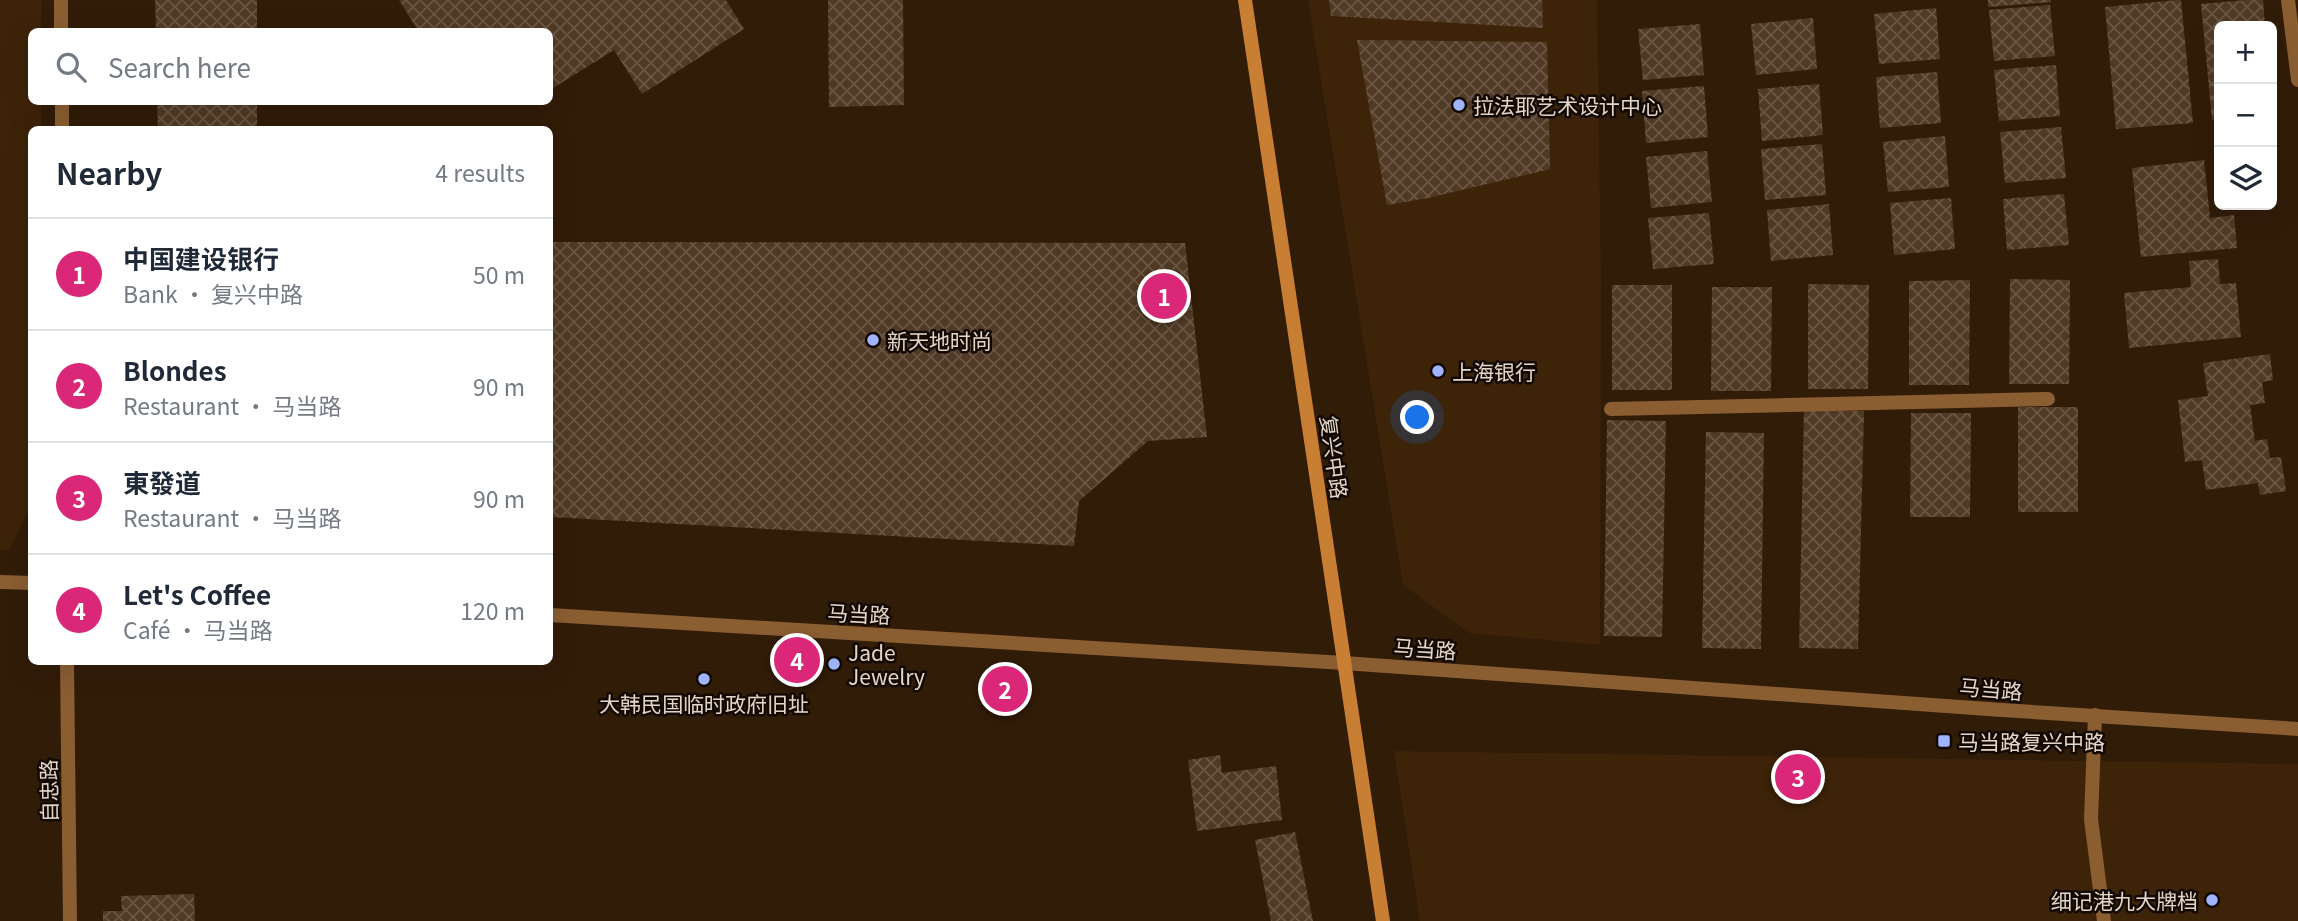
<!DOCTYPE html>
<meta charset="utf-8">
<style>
:root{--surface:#fff;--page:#f2f2f3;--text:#1f2937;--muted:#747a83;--line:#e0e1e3;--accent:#db2777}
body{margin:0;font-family:Georgia,"Noto Sans SC",serif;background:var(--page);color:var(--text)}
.controls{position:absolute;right:21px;top:21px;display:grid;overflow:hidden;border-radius:10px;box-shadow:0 7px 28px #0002}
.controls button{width:63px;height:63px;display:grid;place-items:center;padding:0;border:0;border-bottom:2px solid var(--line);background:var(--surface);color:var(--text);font:35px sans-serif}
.you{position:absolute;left:1418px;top:418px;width:24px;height:24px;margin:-18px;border:5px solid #fff;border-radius:50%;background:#1a73e8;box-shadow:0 0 0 10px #1a73e833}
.badge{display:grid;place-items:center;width:46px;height:46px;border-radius:50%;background:var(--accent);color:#fff;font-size:23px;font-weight:700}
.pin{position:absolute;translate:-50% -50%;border:4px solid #fff;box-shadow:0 2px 7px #0006}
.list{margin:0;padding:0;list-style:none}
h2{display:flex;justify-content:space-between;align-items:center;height:91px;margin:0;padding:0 28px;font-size:30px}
h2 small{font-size:23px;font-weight:400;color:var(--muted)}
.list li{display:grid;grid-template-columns:46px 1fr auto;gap:21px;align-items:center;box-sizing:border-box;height:112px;padding:0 28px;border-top:2px solid var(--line)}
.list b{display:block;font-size:26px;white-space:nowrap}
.list p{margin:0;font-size:23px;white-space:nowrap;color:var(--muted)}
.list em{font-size:23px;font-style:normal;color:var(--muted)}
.icon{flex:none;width:38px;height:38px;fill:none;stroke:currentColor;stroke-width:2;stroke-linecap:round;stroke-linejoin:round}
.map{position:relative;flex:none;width:2298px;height:921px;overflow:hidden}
.search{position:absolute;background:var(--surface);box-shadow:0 7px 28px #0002;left:28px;top:28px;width:525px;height:77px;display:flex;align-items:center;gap:18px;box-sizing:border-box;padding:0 24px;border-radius:10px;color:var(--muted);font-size:26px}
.panel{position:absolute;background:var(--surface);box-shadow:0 7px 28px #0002;left:28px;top:126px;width:525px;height:539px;border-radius:10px}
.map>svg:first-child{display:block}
</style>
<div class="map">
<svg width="2298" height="921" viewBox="0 0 2298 921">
<defs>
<pattern id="building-cross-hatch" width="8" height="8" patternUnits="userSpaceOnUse" patternTransform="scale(1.75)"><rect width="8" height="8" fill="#513a25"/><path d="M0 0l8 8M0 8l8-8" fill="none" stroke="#6a5643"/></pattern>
</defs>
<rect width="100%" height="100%" fill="#311c08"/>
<!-- built -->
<g fill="#3d2308">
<polygon points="0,0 42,0 41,31 32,32 32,102 41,102 41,129 32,130 31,503 10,550 0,550"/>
<polygon points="1308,0 1597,0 1601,279 1600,645 1469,633 1403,585"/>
<polygon points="1394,751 2298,764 2298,921 1420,921"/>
</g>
<!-- building -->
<g fill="url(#building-cross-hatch)">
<polygon points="155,0 257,0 257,32 156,32"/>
<polygon points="399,0 726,0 744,29 642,94 614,50 550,90 550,32 419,32"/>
<polygon points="828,0 903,0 904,105 829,107"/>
<polygon points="1329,0 1542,0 1543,28 1331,16"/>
<polygon points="1988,0 2051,0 2051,2 1988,7"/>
<polygon points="2177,0 2181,0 2193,123 2116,129 2105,7"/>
<polygon points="2246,0 2263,0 2265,26 2219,26 2219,119 2212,120 2201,4"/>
<polygon points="2050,5 2055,56 1994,61 1989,10"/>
<polygon points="1936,8 1940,59 1879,64 1874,14"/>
<polygon points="1813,18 1817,69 1756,75 1751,24"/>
<polygon points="1700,24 1704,75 1643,80 1638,29"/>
<polygon points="1357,40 1547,42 1550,169 1428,198 1387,205"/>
<polygon points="2056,65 2060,116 1999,121 1994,70"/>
<polygon points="1937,72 1941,123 1880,128 1876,77"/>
<polygon points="1819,84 1823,135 1762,141 1758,89"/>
<polygon points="1704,86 1708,137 1646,143 1642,91"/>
<polygon points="157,102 257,102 257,130 158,130"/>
<polygon points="2061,127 2066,178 2005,183 2000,132"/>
<polygon points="1945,136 1949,187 1888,192 1883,142"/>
<polygon points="1822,144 1826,195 1765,200 1761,149"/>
<polygon points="1707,151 1712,202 1651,208 1646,157"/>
<polygon points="2204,160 2210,218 2234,215 2237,248 2141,257 2132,168"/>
<polygon points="2064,194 2069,245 2007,250 2003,199"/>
<polygon points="1951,198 1955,249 1894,255 1890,203"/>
<polygon points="1829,204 1833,255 1771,261 1767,210"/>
<polygon points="1709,213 1714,264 1653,269 1648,218"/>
<polygon points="550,242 1185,243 1207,437 1148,441 1079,501 1074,546 550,517"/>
<polygon points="2218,259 2220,284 2236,283 2241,337 2129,348 2124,293 2191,287 2189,261"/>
<polygon points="2010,279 2070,280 2069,384 2009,384"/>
<polygon points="1970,280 1969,385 1909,385 1909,281"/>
<polygon points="1808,284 1869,285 1868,389 1808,389"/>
<rect x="1612" y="285" width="60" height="105"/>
<polygon points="1712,287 1772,287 1771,391 1711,391"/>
<polygon points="2270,354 2273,380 2262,382 2265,403 2250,405 2255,441 2267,439 2270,458 2281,457 2286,491 2260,495 2258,483 2206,490 2202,460 2185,462 2178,400 2208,396 2203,363"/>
<rect x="2018" y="407" width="60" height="105"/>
<polygon points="1804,410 1864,411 1858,649 1799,648"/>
<polygon points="1911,413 1971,413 1970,517 1910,517"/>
<polygon points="1607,420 1666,421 1662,637 1604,636"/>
<polygon points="1706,432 1764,433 1761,649 1702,648"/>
<polygon points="1220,755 1222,773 1276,766 1282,820 1197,831 1188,760"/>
<polygon points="1295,832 1313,921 1271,921 1255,840"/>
<polygon points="194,894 195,921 103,921 103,911 122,911 121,896"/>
</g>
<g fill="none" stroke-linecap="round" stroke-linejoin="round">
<!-- pedestrian -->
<polyline stroke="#8b5e32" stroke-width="14" points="2095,715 2091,819 2104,921"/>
<!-- minor -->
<g stroke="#8b5e32" stroke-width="14">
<polyline points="61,0 61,32"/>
<polyline points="2288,0 2298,80"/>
<polyline points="62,102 62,130"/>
<polyline points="1611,409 2048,399"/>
<polyline points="67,662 70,921"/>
</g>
<!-- tertiary -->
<g stroke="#8b5e32" stroke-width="14">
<polyline points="0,582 32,583"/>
<polyline points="550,615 1344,663 2002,710 2298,729"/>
</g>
<!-- secondary -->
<polyline stroke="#c87e33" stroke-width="14" points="1245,0 1383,921"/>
</g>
<!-- markers -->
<g fill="#a0b3fd" stroke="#120903" stroke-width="2.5">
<circle cx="1459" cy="105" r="7"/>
<circle cx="873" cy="340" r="7"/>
<circle cx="1438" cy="371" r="7"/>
<circle cx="834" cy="664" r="7"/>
<circle cx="704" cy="679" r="7"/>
<rect x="1937" y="734" width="14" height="14" rx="3.5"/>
<circle cx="2212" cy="900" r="7"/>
</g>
<g text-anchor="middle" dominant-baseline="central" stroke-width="5" stroke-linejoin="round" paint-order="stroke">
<!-- poi labels -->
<g font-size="21" fill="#e4d5c9" stroke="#120903" text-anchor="start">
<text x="1473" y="105">拉法耶艺术设计中心</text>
<text x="887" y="340">新天地时尚</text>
<text x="1452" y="371">上海银行</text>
<text x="848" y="652">Jade<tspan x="848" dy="24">Jewelry</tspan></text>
<text x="704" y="703" text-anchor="middle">大韩民国临时政府旧址</text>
<text x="1958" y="741">马当路复兴中路</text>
<text x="2198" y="900" text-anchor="end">细记港九大牌档</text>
</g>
<!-- street labels -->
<g font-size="21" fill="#e4d5c9" stroke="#120903">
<text transform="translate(1335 457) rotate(82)">复兴中路</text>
<text transform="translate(859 613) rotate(3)">马当路</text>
<text transform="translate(1425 648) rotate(4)">马当路</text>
<text transform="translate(1991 688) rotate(5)">马当路</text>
<text transform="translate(48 791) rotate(-91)">自忠路</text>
</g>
</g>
</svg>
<div class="controls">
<button>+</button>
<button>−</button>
<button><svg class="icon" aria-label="layers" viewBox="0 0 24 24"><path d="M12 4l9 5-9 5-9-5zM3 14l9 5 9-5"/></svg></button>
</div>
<div class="you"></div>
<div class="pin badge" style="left:1164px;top:296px">1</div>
<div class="pin badge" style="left:1005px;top:689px">2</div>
<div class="pin badge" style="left:1798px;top:777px">3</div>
<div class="pin badge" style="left:797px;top:660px">4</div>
<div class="search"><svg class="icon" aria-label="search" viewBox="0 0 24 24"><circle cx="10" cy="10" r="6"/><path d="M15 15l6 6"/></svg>Search here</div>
<section class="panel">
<h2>Nearby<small>4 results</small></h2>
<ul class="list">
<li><span class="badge">1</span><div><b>中国建设银行</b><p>Bank · 复兴中路</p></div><em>50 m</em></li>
<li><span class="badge">2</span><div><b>Blondes</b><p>Restaurant · 马当路</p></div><em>90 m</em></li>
<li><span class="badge">3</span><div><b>東發道</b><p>Restaurant · 马当路</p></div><em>90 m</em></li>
<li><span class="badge">4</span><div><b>Let's Coffee</b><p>Café · 马当路</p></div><em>120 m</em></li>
</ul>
</section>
</div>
